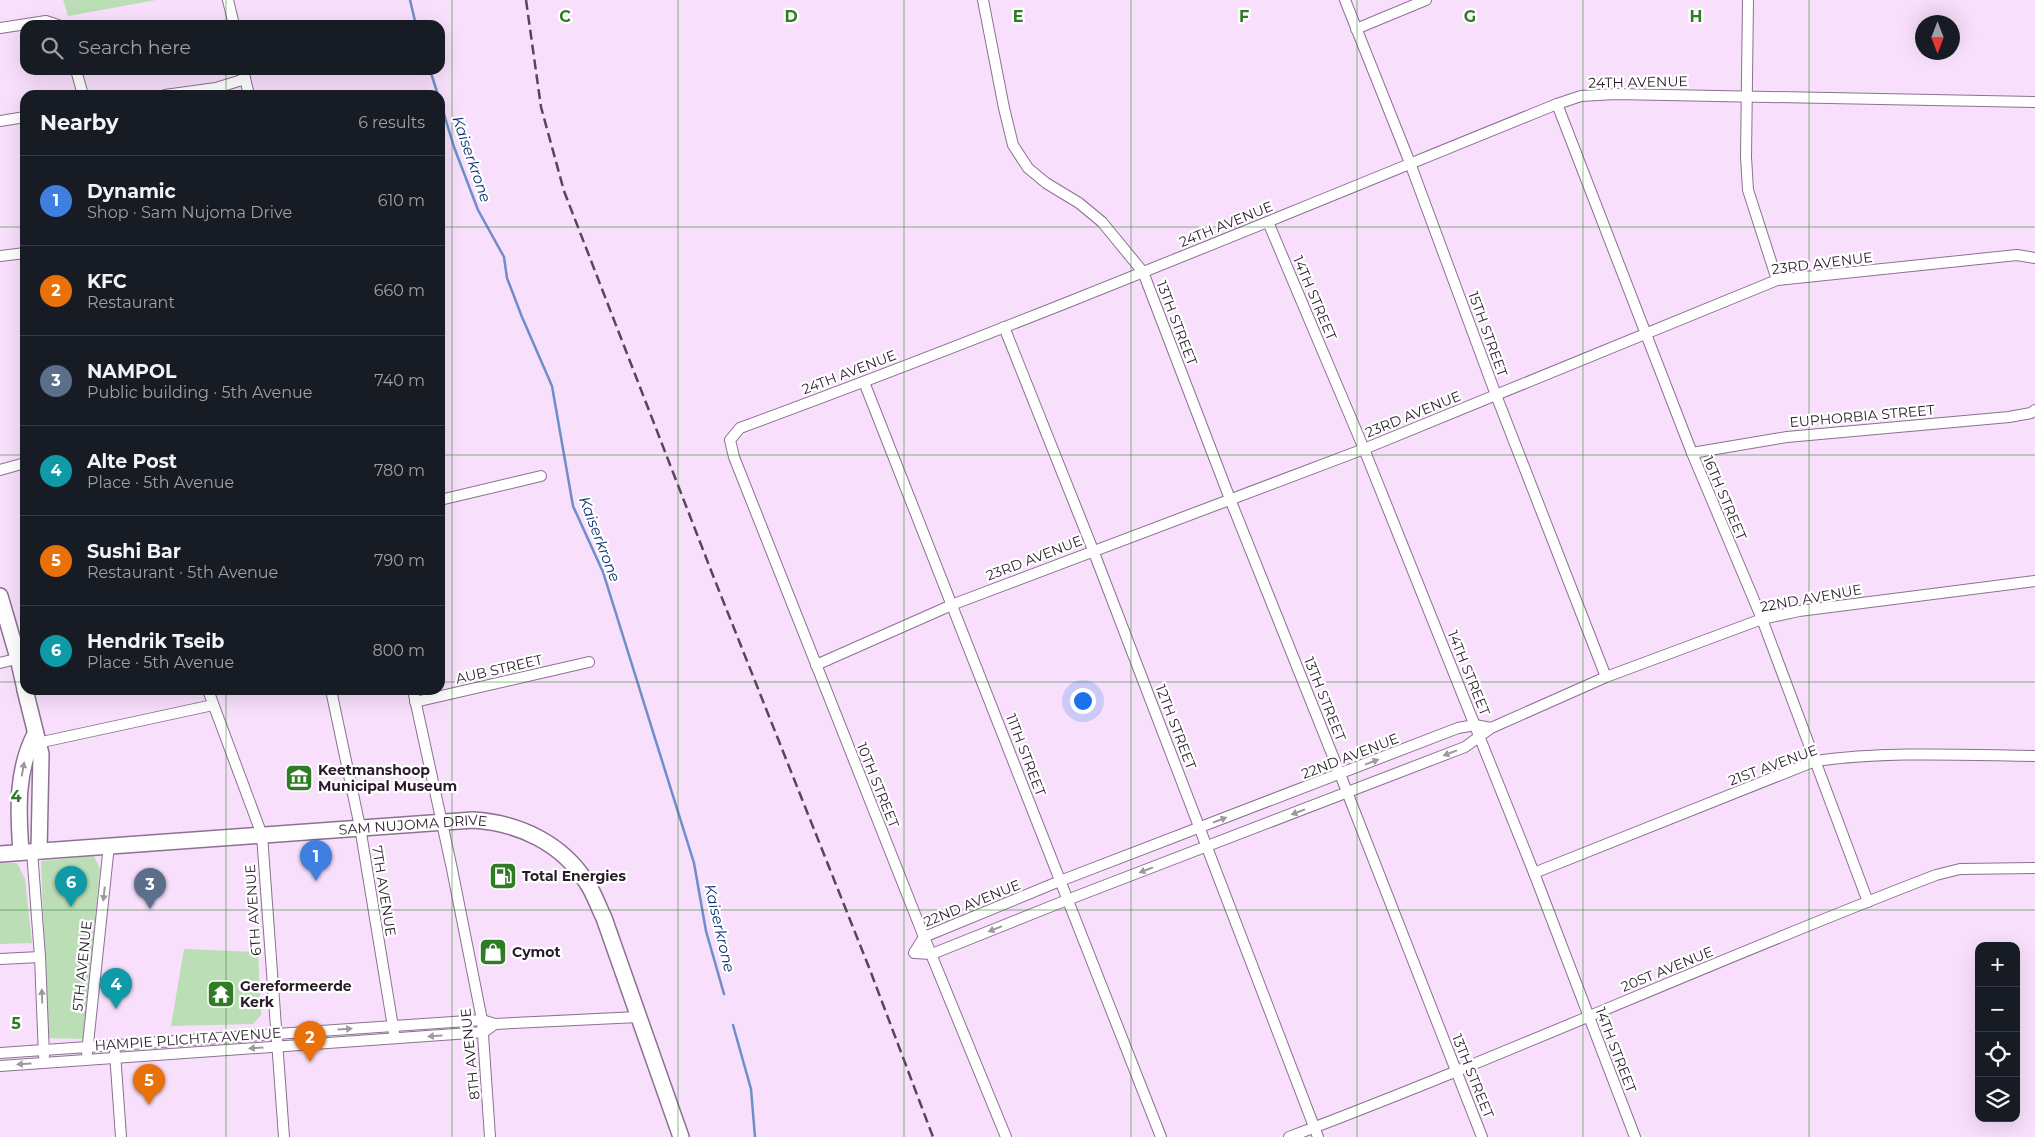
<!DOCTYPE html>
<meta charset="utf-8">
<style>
:root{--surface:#171b24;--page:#242831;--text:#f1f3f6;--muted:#9ea1a6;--line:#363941;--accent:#8c9099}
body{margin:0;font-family:Montserrat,sans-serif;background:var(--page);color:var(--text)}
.controls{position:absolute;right:15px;bottom:15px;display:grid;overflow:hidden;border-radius:10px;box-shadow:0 5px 20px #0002}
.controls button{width:45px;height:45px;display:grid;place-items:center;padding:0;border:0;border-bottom:1px solid var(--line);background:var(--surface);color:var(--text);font:25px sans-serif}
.compass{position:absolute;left:1915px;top:15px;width:45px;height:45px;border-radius:50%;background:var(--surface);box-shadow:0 5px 20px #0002;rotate:180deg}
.you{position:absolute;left:1082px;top:700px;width:18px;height:18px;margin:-12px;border:4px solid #fff;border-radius:50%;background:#1a73e8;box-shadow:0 0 0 8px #1a73e833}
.badge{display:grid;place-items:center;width:32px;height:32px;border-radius:50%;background:var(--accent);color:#fff;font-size:16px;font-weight:700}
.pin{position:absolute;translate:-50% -41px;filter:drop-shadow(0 1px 2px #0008)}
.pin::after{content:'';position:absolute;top:26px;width:18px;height:15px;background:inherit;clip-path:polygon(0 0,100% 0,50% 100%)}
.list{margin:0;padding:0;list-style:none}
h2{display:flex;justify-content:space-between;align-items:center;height:65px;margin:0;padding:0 20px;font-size:21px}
h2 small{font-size:16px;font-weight:400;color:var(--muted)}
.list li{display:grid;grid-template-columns:32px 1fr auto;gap:15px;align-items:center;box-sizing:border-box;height:90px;padding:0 20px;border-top:1px solid var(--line)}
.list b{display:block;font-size:19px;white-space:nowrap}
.list p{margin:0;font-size:16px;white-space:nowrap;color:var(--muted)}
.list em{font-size:16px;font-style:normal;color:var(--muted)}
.icon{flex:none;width:28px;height:28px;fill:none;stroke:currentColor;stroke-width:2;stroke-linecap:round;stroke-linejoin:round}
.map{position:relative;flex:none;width:2035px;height:1137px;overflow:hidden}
.search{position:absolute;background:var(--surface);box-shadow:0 5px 20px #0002;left:20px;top:20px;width:425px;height:55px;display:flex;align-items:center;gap:12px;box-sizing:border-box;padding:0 18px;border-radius:15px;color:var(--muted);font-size:19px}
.panel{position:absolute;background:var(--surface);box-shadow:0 5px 20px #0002;left:20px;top:90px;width:425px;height:605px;border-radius:15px}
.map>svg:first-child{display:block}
</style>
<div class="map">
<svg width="2035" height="1137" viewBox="0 0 2035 1137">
<rect width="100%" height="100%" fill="#f8dffc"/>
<!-- green -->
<g fill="#bbdeb6">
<polygon points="63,0 156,0 68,16"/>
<polygon points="94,856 100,869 83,1039 48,1038 41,861"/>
<polygon points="17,863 25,879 32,943 0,944 0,863"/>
<polygon points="184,949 258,952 261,1015 253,1024 171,1026"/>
</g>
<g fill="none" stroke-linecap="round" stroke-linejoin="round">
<!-- stream -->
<g stroke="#6d8eca" stroke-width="2.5">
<polyline points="410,0 416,25"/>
<polyline points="430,70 438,95"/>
<polyline points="440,101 454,147 478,210 504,257 507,278 522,317 552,386 573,506 603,572 694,863 706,931 724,994"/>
<polyline points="733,1025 751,1089 755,1137"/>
</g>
<!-- street casing -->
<g stroke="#8c7191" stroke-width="12">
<g id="street">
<polyline points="228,0 234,25"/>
<polyline points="983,0 1004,108 1013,145 1028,168 1046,183 1079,203 1102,222 1143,272 1230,499 1340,774 1482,1137"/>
<polyline points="1345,0 1410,163 1496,395 1606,677"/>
<polyline points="1748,0 1746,157 1748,190 1777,280"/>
<polyline points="0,28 46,21 58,25"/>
<polyline points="1356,29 1426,0"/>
<polyline points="76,70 83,95"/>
<polyline points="243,70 249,95"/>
<polyline points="165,95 216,88 245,79"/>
<polyline points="1557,104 1692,453 1762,619 1868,902"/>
<polyline points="0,121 25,117"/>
<polyline points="1268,222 1364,449 1534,873 1635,1137"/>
<polyline points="0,256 25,253"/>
<polyline points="1004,327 1093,550 1318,1137"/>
<path d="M864,382C965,633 1061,886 1161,1137"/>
<polyline points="1692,453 1787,437 2009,417 2031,413 2035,410"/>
<polyline points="0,470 25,463"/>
<polyline points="440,500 541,476"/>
<polyline points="0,663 24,657"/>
<polyline points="816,665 954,604 1364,449 1777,280 2017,255 2035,258"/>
<polyline points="208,690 262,835 284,1137"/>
<polyline points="331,690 360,827 394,1033"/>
<polyline points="413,690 452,869 482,1020 490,1137"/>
<polyline points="415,702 589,662"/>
<polyline points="1491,728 1475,725 1458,728 1060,881 924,937 914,953 932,954 1067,900 1465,747 1491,728 1606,677 1762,619 1799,611 2035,581"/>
<polyline points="33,744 213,705"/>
<polyline points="32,851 40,957 44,1056"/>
<path d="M1534,873L1815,761C1888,751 1962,755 2035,756"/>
<polyline points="0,959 40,957"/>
<polyline points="0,1053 482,1020 495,1024 638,1017"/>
<polyline points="87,1053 109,845"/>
<polyline points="115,1053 121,1137"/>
<polyline points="0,1066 484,1032 495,1024"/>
<path d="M1006,1137L924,937L734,457L730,440L740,428C1015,327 1286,214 1557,104L1581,96L1615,94L2035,102"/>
<path d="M1289,1137C1507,1055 1719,958 1936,875L1960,869L2035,868"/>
</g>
</g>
<!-- secondary casing -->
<g stroke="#8c7191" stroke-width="18">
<g id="secondary">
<polyline points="0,596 18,658 25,689"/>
<polyline points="25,690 41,754 39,851"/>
<path d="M21,852C18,811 16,771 35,734"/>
<path id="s1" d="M0,854L473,820C519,823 562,843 587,883C594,893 598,906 604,918L681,1137"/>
</g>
</g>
<!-- street -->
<use href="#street" stroke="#fff" stroke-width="10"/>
<!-- secondary -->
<use href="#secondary" stroke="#fff" stroke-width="15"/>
<!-- rail -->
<polyline stroke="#554757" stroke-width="2.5" stroke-dasharray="10 5" stroke-linecap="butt" points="526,0 541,107 564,191 712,573 870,970 933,1137"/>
</g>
<!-- one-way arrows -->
<defs><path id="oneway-solid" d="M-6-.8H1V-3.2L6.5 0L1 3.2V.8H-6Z" transform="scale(1.25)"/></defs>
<g fill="#9e999e">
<use href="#oneway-solid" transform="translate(1450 753) rotate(159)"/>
<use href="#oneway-solid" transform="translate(1372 762) rotate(-21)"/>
<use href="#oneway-solid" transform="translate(23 769) rotate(-80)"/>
<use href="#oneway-solid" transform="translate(1298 812) rotate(159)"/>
<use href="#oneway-solid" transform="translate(1220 820) rotate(-21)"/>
<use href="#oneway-solid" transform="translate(1146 870) rotate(159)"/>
<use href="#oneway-solid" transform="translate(104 894) rotate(96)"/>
<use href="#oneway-solid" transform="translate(995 929) rotate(158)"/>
<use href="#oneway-solid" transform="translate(42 996) rotate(-92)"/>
<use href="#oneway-solid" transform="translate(345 1029) rotate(-4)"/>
<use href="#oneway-solid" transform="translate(435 1036) rotate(176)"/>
<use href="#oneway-solid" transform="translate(256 1048) rotate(176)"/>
<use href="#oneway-solid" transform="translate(24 1064) rotate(176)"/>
</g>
<!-- grid -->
<path fill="none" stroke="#2e7c24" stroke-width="1" stroke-opacity="0.55" d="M226,0V25M452,0V1137M678,0V1137M904,0V1137M1131,0V1137M1357,0V1137M1583,0V1137M1809,0V1137M226,70V95M0,227H25M440,227H2035M0,455H25M440,455H2035M0,682H25M440,682H2035M226,690V1137M0,910H2035"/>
<!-- icons -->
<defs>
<g id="museum-square" transform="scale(1.4375)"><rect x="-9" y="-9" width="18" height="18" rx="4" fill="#2e7c24" stroke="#fff"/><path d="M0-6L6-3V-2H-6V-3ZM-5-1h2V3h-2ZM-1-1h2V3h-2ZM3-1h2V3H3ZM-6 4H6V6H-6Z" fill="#fff"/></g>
<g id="fuel-square" transform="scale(1.4375)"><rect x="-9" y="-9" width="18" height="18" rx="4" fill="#2e7c24" stroke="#fff"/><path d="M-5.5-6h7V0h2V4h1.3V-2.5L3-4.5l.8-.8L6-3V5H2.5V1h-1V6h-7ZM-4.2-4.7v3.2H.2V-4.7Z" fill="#fff"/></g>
<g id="shop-square" transform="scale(1.4375)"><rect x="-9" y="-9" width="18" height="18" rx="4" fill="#2e7c24" stroke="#fff"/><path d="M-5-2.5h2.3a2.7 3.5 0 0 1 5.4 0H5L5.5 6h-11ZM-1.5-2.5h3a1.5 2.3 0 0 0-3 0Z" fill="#fff"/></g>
<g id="temple-square" transform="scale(1.4375)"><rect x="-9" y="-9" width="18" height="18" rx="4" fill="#2e7c24" stroke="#fff"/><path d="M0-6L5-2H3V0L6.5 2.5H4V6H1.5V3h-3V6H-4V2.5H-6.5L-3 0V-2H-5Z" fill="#fff"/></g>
</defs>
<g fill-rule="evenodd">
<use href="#museum-square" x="299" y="778"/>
<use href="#fuel-square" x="503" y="876"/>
<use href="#shop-square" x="493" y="952"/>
<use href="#temple-square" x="221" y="994"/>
</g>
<g text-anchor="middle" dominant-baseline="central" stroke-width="4.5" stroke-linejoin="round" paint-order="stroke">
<!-- street labels -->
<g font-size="14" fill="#271c28" stroke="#fff">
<text transform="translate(1638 82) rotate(-1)">24TH AVENUE</text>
<text transform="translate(1226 224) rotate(-22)">24TH AVENUE</text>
<text transform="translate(1822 263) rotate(-7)">23RD AVENUE</text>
<text transform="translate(1315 298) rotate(67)">14TH STREET</text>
<text transform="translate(1177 323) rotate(69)">13TH STREET</text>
<text transform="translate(1488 334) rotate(70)">15TH STREET</text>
<text transform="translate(849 372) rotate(-21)">24TH AVENUE</text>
<text transform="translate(1413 414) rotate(-22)">23RD AVENUE</text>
<text transform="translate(1862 416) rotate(-5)">EUPHORBIA STREET</text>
<text transform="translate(1725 498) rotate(67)">16TH STREET</text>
<text transform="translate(1034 558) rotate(-21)">23RD AVENUE</text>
<text transform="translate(1811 598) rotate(-10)">22ND AVENUE</text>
<text transform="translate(499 669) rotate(-13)">AUB STREET</text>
<text transform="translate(1469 673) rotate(68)">14TH STREET</text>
<text transform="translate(1325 699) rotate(68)">13TH STREET</text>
<text transform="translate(1176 727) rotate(69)">12TH STREET</text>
<text transform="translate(1026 755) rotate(69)">11TH STREET</text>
<text transform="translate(1350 756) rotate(-21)">22ND AVENUE</text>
<text transform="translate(1773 765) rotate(-20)">21ST AVENUE</text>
<text transform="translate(878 785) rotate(68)">10TH STREET</text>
<text stroke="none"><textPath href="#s1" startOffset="414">SAM NUJOMA DRIVE</textPath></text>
<text transform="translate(384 891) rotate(81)">7TH AVENUE</text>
<text transform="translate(972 903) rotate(-22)">22ND AVENUE</text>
<text transform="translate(253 910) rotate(-94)">6TH AVENUE</text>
<text transform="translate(82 966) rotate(-84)">5TH AVENUE</text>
<text transform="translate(1667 969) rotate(-22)">20ST AVENUE</text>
<text transform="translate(188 1039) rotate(-4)">HAMPIE PLICHTA AVENUE</text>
<text transform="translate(1616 1050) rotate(69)">14TH STREET</text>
<text transform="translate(470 1054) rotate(-96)">8TH AVENUE</text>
<text transform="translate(1473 1076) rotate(68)">13TH STREET</text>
</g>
<!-- poi labels -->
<g font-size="14" font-weight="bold" fill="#271c28" stroke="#fff" text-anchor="start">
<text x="318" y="770">Keetmanshoop<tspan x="318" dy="16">Municipal Museum</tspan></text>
<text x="522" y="876">Total Energies</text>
<text x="512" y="952">Cymot</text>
<text x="240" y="986">Gereformeerde<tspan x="240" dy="16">Kerk</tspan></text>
</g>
<!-- water labels -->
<g font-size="15" font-style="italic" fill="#0a3076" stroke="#fff">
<text transform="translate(472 159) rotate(71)">Kaiserkrone</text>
<text transform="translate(600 539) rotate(69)">Kaiserkrone</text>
<text transform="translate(720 928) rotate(77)">Kaiserkrone</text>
</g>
</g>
<g font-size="16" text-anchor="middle" font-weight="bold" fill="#2e7c24" stroke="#fff" stroke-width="4.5" stroke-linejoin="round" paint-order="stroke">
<text x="565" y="22">C</text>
<text x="791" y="22">D</text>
<text x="1018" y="22">E</text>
<text x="1244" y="22">F</text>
<text x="1470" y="22">G</text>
<text x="1696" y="22">H</text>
<text x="16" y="802">4</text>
<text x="16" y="1029">5</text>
</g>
</svg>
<div class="controls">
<button>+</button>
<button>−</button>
<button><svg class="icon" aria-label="locate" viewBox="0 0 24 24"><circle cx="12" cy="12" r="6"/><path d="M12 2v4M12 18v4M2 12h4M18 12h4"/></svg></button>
<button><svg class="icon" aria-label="layers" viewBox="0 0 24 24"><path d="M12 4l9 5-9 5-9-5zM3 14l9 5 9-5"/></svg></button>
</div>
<svg class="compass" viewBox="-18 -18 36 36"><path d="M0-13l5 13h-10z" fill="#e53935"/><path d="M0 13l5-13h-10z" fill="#9ea1a6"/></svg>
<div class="you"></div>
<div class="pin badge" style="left:316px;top:881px;background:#3f7fe0">1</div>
<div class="pin badge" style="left:310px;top:1062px;background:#e8710a">2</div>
<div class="pin badge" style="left:150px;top:909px;background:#5c6f8a">3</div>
<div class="pin badge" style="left:116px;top:1009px;background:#0f9aa8">4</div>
<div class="pin badge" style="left:149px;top:1105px;background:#e8710a">5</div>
<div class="pin badge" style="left:71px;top:907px;background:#0f9aa8">6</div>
<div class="search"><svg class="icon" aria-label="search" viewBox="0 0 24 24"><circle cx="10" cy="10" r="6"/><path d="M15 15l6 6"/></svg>Search here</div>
<section class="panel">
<h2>Nearby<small>6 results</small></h2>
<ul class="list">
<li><span class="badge" style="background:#3f7fe0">1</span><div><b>Dynamic</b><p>Shop · Sam Nujoma Drive</p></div><em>610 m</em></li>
<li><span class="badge" style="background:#e8710a">2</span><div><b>KFC</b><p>Restaurant</p></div><em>660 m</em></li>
<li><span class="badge" style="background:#5c6f8a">3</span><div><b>NAMPOL</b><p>Public building · 5th Avenue</p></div><em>740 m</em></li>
<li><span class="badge" style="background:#0f9aa8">4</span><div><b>Alte Post</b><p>Place · 5th Avenue</p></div><em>780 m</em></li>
<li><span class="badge" style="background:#e8710a">5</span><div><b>Sushi Bar</b><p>Restaurant · 5th Avenue</p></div><em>790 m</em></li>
<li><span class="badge" style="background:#0f9aa8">6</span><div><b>Hendrik Tseib</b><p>Place · 5th Avenue</p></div><em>800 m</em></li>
</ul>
</section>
</div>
